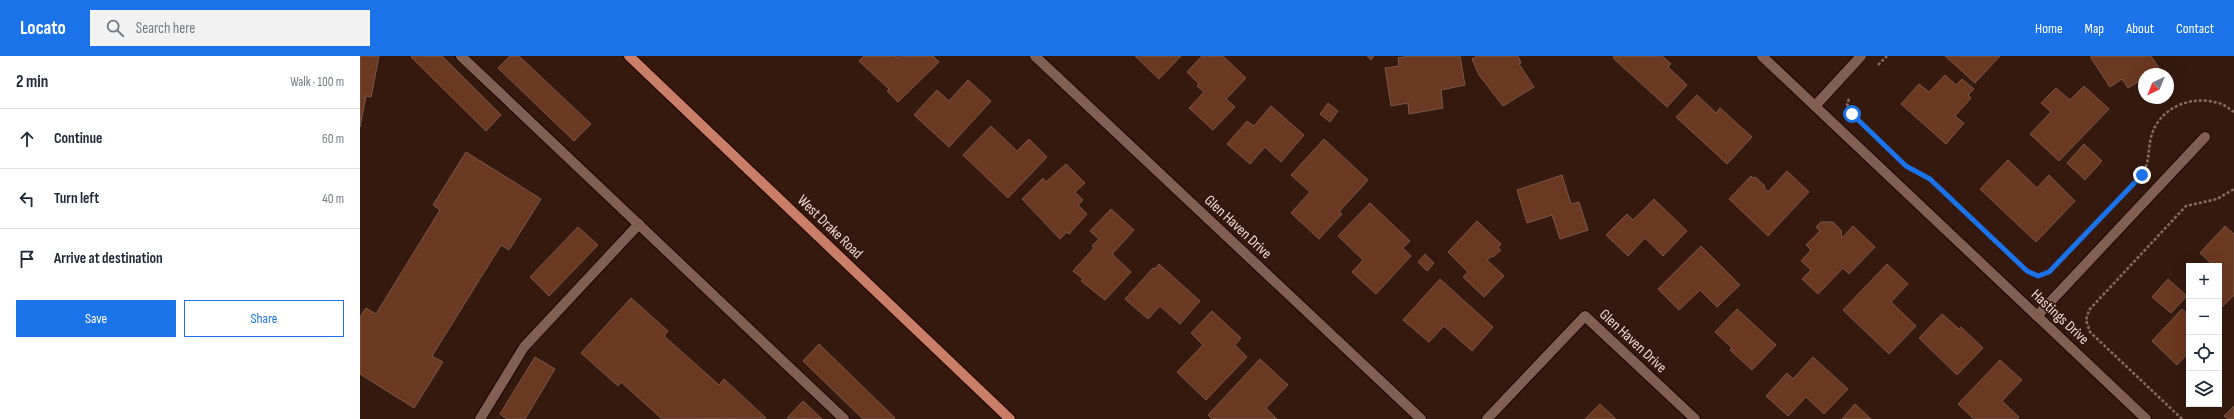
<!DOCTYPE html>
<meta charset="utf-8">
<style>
:root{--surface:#fff;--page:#f2f2f3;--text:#1f2937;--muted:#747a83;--line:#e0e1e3;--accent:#1a73e8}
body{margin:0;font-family:"Sofia Sans Condensed",sans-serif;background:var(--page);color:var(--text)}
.controls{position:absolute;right:12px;bottom:12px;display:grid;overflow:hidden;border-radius:0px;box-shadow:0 4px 16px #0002}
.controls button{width:36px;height:36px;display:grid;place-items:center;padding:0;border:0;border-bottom:1px solid var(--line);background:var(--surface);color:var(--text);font:20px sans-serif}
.compass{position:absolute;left:1778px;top:12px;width:36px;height:36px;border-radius:50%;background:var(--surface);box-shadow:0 4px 16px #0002;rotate:223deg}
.stop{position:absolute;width:12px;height:12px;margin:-9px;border:3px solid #1a73e8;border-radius:50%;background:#fff}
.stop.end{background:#1a73e8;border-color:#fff;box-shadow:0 1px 4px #0008}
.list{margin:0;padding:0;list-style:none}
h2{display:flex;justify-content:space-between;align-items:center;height:52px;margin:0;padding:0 16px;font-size:17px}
h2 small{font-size:13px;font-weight:400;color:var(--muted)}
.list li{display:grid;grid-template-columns:26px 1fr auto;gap:12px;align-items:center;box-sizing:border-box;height:60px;padding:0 16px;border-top:1px solid var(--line)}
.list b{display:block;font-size:15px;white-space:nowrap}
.list em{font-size:13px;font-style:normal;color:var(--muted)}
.actions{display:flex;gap:8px;padding:12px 16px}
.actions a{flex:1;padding:9px 0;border:1px solid var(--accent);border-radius:0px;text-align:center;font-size:14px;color:var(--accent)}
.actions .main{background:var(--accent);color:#fff}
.icon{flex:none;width:22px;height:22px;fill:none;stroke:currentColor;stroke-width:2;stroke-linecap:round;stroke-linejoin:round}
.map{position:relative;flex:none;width:1874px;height:363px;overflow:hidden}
header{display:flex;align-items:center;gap:24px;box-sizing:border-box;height:56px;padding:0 20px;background:var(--accent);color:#fff}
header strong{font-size:19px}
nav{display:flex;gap:22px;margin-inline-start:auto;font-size:14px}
.search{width:280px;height:36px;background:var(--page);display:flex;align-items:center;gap:10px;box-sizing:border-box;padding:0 14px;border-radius:0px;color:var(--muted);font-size:15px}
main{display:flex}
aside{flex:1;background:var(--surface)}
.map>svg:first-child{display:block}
</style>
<header>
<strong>Locato</strong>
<div class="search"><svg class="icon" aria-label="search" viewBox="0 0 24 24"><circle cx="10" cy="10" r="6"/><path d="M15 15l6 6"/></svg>Search here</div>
<nav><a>Home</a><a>Map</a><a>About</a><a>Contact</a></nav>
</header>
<main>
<aside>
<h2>2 min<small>Walk · 100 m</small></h2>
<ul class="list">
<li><svg class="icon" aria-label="ahead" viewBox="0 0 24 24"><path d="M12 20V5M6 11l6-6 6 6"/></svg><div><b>Continue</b></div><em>60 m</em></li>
<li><svg class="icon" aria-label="left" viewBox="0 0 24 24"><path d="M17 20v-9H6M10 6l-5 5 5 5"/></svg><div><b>Turn left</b></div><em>40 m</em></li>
<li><svg class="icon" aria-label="arrive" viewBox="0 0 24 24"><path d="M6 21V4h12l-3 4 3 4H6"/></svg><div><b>Arrive at destination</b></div></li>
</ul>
<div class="actions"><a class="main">Save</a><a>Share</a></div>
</aside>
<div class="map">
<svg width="1874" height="363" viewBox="0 0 1874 363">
<rect width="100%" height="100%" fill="#35190e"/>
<!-- building -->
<g fill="#6b3821" stroke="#795849">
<polygon points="0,0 19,0 11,41 6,40 0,71"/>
<polygon points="52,0 82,0 141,59 126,75 51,1"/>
<polygon points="150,0 159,0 231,68 214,85 138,12"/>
<polygon points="504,0 535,0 537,2 538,0 573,0 579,6 538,46 527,35 529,33 499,5"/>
<polygon points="775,0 821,0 799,23"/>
<polygon points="842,0 863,0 886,22 866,43 875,51 853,74 829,52 844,36 837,30 839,28 827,16"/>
<polygon points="1007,0 1014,0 1011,4"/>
<polygon points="1049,0 1100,0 1105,29 1081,34 1083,52 1049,58 1048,47 1031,50 1025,12 1039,10 1038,2"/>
<polygon points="1117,0 1158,0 1161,7 1159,8 1174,31 1143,50 1119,19 1112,3"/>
<polygon points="1254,0 1302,0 1311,8 1308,11 1327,29 1307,51 1253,2"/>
<polygon points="1585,0 1640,0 1615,27"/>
<polygon points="1731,0 1791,0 1799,12 1790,18 1784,18 1784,22 1768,32 1762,23 1750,31 1731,2"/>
<polygon points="1585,19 1596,29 1602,23 1614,33 1608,39 1611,42 1595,60 1604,67 1586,88 1541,48 1559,28 1569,36"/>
<polygon points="608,24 631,45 589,91 554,59 577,34 589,45"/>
<polygon points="1724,30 1749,53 1699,105 1670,78 1691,56 1681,47 1696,32 1710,44"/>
<polygon points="1337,39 1356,57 1360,52 1392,81 1367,108 1316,61"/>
<polygon points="968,47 978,55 970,66 960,58"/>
<polygon points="911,50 944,79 921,106 905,91 890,108 867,88 887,65 894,70"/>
<polygon points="631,70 657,95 669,83 687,101 648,142 603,99"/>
<polygon points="964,83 1008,124 979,156 982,158 959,183 931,157 950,136 931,119"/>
<polygon points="1724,88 1742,105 1725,124 1707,107"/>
<polygon points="106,96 181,143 149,194 141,189 72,300 83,306 54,352 0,318 0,261 6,252 16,258 80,154 73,149"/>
<polygon points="1648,104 1677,132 1689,119 1715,145 1676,186 1620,133"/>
<polygon points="706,108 725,127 715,136 723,144 718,149 727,158 709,178 707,176 700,183 662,143 683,122 686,126"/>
<polygon points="1427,115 1449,136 1408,180 1369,143 1391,120 1393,122 1395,121 1405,130 1404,131 1408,136"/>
<polygon points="1202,119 1211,148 1219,146 1228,174 1200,183 1192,159 1167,167 1157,134"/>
<polygon points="1294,143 1327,175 1303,200 1285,182 1268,200 1246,179 1267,158 1273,164"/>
<polygon points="1010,147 1050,185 1043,192 1051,200 1016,238 992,216 1003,204 978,180"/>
<polygon points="751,153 774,174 752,198 771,216 745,244 721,225 723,223 713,215 734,192 732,190 739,183 730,175"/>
<polygon points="1117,165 1141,188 1138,192 1141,194 1133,201 1132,200 1127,204 1144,220 1124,241 1103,221 1108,216 1088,196"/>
<polygon points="1461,166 1473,166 1481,174 1482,182 1493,170 1515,191 1489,218 1483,212 1458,238 1442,223 1451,214 1441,205 1451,194 1446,189 1460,175 1456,171"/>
<polygon points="1865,170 1874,178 1874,239 1860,253 1859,210 1854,210 1840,197"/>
<polygon points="218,171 238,189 189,240 170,221"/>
<polygon points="1341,190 1380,229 1357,251 1340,234 1319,254 1298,233"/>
<polygon points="1065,198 1074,207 1067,215 1058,206"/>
<polygon points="799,208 840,245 820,268 800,250 788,263 765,243 793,212 795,213"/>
<polygon points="1527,208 1548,228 1531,246 1556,270 1529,298 1483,254"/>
<polygon points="1080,223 1133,271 1112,295 1084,270 1069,286 1043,264"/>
<polygon points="1808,223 1827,240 1811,257 1792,241"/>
<polygon points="271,242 308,275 304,280 359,329 364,323 406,362 302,363 261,326 258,330 221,297"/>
<polygon points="1377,253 1416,289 1392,314 1370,294 1372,292 1355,276"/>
<polygon points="1822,253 1829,259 1829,296 1817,309 1792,285"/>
<polygon points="852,255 881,282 875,289 887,301 846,344 817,316 843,289 831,277"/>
<polygon points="1582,258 1599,273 1601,271 1623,292 1597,319 1559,282"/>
<polygon points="459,288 535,362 534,363 503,363 443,305"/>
<polygon points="175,301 195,313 165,363 147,363 140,358"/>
<polygon points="1453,301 1488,333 1464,358 1446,341 1428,360 1406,340 1427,317 1433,323"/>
<polygon points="900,303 928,329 906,352 917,363 852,363 848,359"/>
<polygon points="1640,304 1662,324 1642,345 1659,361 1657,363 1614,363 1598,348"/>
<polygon points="443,345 462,363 427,362"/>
<polygon points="1240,348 1256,363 1225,363"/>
<polygon points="1495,348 1511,363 1482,363"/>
<polygon points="1874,350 1874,363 1868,363 1864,360"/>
</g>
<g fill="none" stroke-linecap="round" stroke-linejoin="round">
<!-- service casing -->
<g stroke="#1b0300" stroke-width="12">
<g id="service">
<polyline points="101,0 484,363"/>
<polyline points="120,363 164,291 279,168"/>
</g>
</g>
<!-- minor casing -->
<g stroke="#1b0300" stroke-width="12">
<g id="minor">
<polyline points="675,0 1061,363"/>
<polyline points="1402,0 1786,363"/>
<polyline points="1455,50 1501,0"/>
<polyline points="1677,260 1845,81"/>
<polyline points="1127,363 1225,260 1335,363"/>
</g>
</g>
<!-- primary casing -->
<g stroke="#1b0300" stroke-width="12">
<polyline id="primary" points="269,0 650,363"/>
</g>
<!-- path -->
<g stroke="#856d63" stroke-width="2.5" stroke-dasharray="3 2" stroke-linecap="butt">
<polyline points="1518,9 1527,0"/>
<polyline points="1489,43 1487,48 1492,58"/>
<polyline points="1548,110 1570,123 1667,215 1678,220 1689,216 1758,144"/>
<path d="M1781,120C1791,106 1787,93 1792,78C1801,51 1831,39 1858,47C1864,48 1869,53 1874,56"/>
<polyline points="1822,363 1730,276 1726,264 1729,254 1826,150 1857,143 1874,133"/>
</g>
<!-- service -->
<use href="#service" stroke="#815f52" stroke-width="10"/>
<!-- minor -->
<use href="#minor" stroke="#815f52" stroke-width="10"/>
<!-- primary -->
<use href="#primary" stroke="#cb7e67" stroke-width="10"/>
</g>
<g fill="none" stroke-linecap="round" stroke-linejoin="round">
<!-- route -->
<polyline stroke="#1a73e8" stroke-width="5" points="1492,58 1546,110 1570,123 1667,215 1678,220 1689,216 1782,119"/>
</g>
<g text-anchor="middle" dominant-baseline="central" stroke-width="3.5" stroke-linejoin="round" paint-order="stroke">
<!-- street labels -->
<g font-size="15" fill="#efdbd4" stroke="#35190e">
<text transform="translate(470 171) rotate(44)">West Drake Road</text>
<text transform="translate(878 171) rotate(43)">Glen Haven Drive</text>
<text transform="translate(1700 261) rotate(43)">Hastings Drive</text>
<text transform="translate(1273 285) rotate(43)">Glen Haven Drive</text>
</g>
</g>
</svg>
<div class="controls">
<button>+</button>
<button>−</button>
<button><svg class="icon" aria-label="locate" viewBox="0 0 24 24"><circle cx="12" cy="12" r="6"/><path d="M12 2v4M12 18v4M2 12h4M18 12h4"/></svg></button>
<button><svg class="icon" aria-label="layers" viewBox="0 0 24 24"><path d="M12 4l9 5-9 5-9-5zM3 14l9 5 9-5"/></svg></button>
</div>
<svg class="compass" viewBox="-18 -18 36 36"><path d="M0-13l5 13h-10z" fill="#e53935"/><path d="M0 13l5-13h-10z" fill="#747a83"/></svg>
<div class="stop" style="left:1492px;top:58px"></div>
<div class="stop end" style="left:1782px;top:119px"></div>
</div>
</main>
